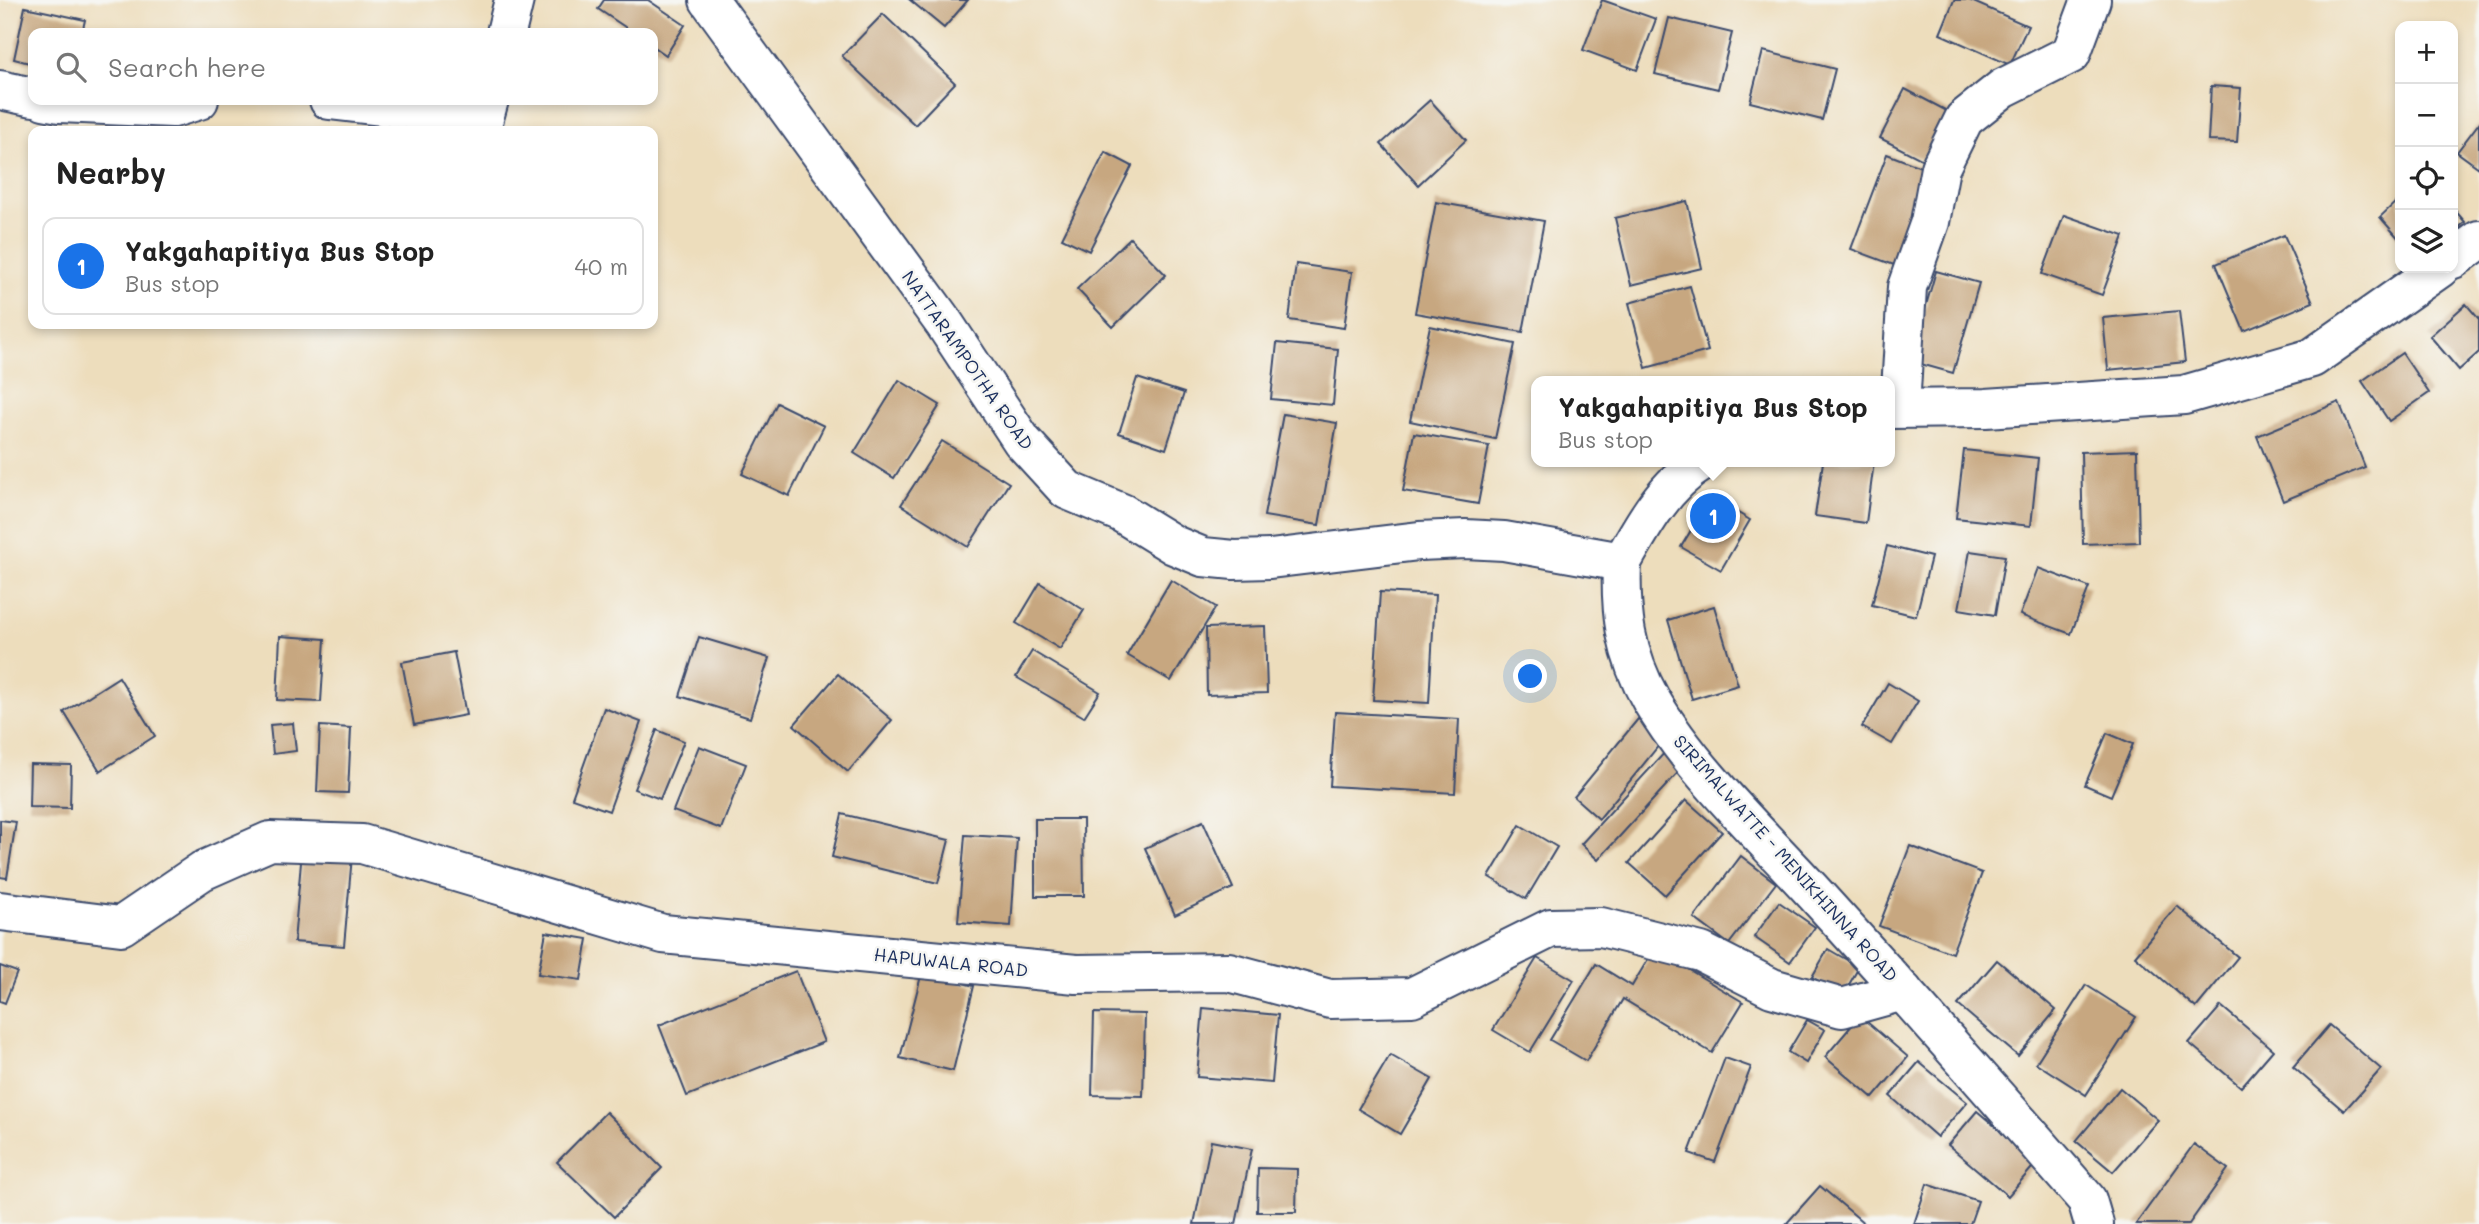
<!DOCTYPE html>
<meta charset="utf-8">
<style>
:root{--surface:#fff;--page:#f2f2f2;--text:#222;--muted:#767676;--line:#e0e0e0;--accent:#1a73e8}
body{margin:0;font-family:Mali,sans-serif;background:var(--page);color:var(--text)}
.controls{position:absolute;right:21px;top:21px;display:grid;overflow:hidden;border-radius:14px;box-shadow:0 4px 10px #0003}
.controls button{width:63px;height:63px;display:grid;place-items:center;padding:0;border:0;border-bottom:2px solid var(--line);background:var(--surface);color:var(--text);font:35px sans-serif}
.you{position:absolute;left:1531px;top:677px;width:24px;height:24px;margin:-18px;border:5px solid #fff;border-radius:50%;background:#1a73e8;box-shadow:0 0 0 10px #1a73e833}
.badge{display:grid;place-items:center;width:46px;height:46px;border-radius:50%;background:var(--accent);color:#fff;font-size:23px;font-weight:700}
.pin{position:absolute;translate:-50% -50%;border:4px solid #fff;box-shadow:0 2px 7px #0006}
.popup{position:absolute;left:1531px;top:376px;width:364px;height:91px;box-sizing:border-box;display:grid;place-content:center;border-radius:14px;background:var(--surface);filter:drop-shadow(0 2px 5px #0005);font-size:23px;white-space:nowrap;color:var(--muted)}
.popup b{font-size:26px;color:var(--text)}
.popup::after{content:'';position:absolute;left:50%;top:100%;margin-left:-14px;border:14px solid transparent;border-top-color:var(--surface)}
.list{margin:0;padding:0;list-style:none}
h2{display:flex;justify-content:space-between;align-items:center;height:91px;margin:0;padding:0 28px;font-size:30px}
h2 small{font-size:23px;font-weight:400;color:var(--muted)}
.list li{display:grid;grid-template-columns:46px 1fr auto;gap:21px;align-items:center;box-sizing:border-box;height:98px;margin:0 14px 14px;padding:0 14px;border:2px solid var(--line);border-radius:14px}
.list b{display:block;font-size:26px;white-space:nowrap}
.list p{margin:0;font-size:23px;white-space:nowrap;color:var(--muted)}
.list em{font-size:23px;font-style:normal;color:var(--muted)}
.icon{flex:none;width:38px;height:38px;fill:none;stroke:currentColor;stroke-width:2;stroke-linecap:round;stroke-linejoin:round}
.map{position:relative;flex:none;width:2479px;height:1224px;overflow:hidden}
.search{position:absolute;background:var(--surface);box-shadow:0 4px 10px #0003;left:28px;top:28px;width:630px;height:77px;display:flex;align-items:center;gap:18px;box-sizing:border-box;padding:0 24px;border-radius:14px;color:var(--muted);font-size:26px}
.panel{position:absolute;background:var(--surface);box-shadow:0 4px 10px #0003;left:28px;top:126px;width:630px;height:203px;border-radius:14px}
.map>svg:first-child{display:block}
</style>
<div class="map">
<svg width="2479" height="1224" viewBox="0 0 2479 1224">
<rect width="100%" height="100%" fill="#f6f6f2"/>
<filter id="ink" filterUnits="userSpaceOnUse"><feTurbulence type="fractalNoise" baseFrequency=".0143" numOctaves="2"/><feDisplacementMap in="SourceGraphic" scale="14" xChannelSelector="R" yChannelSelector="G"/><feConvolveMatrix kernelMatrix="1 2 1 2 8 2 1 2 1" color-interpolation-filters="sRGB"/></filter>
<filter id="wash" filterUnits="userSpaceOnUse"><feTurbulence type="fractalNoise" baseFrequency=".00686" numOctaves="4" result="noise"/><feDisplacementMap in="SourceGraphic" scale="28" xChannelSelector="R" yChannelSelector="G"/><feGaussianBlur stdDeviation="1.57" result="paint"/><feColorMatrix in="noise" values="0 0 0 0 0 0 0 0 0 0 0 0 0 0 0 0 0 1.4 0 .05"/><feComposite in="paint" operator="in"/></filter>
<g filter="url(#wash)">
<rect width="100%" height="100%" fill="#edddbc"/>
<g id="blocks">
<!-- building -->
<g fill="#c7a780">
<polygon points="604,0 648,0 685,25 666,55 653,46 653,33 634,33 598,9"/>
<polygon points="910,0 968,0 944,28"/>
<polygon points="1602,0 1656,19 1637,70 1583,50"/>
<polygon points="1954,0 1969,0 2028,26 2010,65 1940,34"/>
<polygon points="25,7 85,20 82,33 33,33 33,64 14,59"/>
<polygon points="883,14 955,83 915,125 842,56"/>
<polygon points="1669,18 1732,33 1718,89 1655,74"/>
<polygon points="1763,51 1835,69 1822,120 1750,102"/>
<polygon points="2211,86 2241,88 2237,142 2208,141"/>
<polygon points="1905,89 1949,112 1923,160 1880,138"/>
<polygon points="1430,100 1466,140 1418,185 1381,144"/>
<polygon points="2479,123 2479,168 2457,152"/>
<polygon points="1105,152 1132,166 1089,251 1062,238"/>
<polygon points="1887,154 1931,171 1894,265 1851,249"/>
<polygon points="2400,198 2400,240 2380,217"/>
<polygon points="1687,201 1702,268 1631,285 1615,218"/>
<polygon points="1436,202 1544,221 1523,332 1415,313"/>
<polygon points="2453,208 2465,222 2453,233"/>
<polygon points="2064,215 2124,236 2102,295 2042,274"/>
<polygon points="2284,235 2313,302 2244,331 2216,264"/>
<polygon points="1130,238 1166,275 1113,327 1077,289"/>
<polygon points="1296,264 1352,272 1344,328 1289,320"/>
<polygon points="1936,271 1979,283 1953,373 1910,361"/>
<polygon points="1690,286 1708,351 1646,368 1629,303"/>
<polygon points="2466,304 2479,319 2479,352 2459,370 2430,336"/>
<polygon points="2179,311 2185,362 2108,370 2103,318"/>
<polygon points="1430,326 1515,344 1495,439 1410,421"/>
<polygon points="1277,343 1338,349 1333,405 1271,399"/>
<polygon points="2402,353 2429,393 2389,421 2362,381"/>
<polygon points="1137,378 1184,393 1166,449 1119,433"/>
<polygon points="899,380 940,405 894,478 854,453"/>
<polygon points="2339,402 2365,467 2283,501 2257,436"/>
<polygon points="777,403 824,426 789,496 742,474"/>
<polygon points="1283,414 1337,423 1319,525 1264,516"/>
<polygon points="1414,433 1489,446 1478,504 1403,491"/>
<polygon points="942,441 1009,483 968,547 901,505"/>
<polygon points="1964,450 2038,458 2031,526 1956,518"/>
<polygon points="2137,450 2139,542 2083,544 2081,452"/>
<polygon points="1823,462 1874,462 1866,523 1815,516"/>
<polygon points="1711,497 1750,520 1721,570 1681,547"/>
<polygon points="1887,546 1931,557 1916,616 1872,605"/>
<polygon points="1970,551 2005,556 1995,615 1959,609"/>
<polygon points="2038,568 2089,587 2071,634 2020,615"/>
<polygon points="1171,580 1216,607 1171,681 1127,655"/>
<polygon points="1040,583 1084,610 1060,649 1016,623"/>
<polygon points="1380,592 1435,595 1429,703 1373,700"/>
<polygon points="1714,606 1738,685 1692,699 1668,620"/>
<polygon points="1265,626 1267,693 1207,695 1206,628"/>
<polygon points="280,636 325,639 321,702 277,700"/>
<polygon points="699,637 769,658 750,718 680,696"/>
<polygon points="1032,651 1100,692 1084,717 1016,677"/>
<polygon points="454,652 466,715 414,725 402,662"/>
<polygon points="838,674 892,720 848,772 794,725"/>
<polygon points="119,677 155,736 100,771 64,712"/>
<polygon points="1888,683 1918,701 1892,744 1862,727"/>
<polygon points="604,708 641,722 609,811 572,798"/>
<polygon points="1335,712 1459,719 1455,793 1330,786"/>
<polygon points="1638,719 1664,739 1599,819 1574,797"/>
<polygon points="293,723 296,751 273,754 270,725"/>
<polygon points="320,726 351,728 348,793 317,792"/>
<polygon points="657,730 684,741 660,799 634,789"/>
<polygon points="2107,733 2133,744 2111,796 2085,785"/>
<polygon points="699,746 746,764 721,829 673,811"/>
<polygon points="1667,750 1684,766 1598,860 1581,844"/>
<polygon points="30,764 71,765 70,808 29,807"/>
<polygon points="1686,800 1722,832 1665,895 1629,863"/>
<polygon points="842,814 949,840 938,883 832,857"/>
<polygon points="1035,819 1083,819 1084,896 1035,896"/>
<polygon points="0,820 16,822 7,878 0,877"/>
<polygon points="1203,821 1233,888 1175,915 1145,848"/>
<polygon points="1520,825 1557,847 1526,899 1489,877"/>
<polygon points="965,835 1017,838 1011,926 958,922"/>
<polygon points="1910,846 1982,873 1952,953 1879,926"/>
<polygon points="302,851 352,856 344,946 294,942"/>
<polygon points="1741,856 1776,883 1729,944 1694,918"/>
<polygon points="1779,902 1815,927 1790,962 1754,937"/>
<polygon points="2177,906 2238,957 2196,1008 2135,956"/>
<polygon points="546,932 588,939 581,980 538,974"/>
<polygon points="1654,949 1743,1002 1712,1053 1623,999 1586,1061 1550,1040 1596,964 1632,986"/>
<polygon points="1828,949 1859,967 1843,995 1812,977"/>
<polygon points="1537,958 1574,980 1530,1052 1493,1030"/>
<polygon points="1997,960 2056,1010 2018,1056 1958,1005"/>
<polygon points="0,966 17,972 5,1003 0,1001"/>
<polygon points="796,971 824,1042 687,1096 659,1025"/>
<polygon points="922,972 974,986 953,1071 900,1058"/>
<polygon points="2086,985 2136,1017 2086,1095 2036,1063"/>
<polygon points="2221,1006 2273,1050 2241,1087 2189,1043"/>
<polygon points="1203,1008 1278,1015 1272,1083 1197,1077"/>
<polygon points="1094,1013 1145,1014 1143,1096 1092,1095"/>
<polygon points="1860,1016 1908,1057 1873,1098 1825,1057"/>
<polygon points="1807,1020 1825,1030 1806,1063 1788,1052"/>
<polygon points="2329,1025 2381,1069 2344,1111 2293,1067"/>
<polygon points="1390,1055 1432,1079 1400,1134 1358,1109"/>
<polygon points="1725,1058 1751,1067 1715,1162 1689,1153"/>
<polygon points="1919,1062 1967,1102 1937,1137 1890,1096"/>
<polygon points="2120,1088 2158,1120 2113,1172 2076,1141"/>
<polygon points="1977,1111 2037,1162 2008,1196 1948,1145"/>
<polygon points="606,1112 662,1168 614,1217 557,1162"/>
<polygon points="1211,1141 1252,1149 1236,1224 1194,1224"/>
<polygon points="2194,1144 2228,1169 2189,1224 2136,1224"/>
<polygon points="1258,1168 1297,1169 1296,1212 1257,1212"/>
<polygon points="1927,1184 1978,1201 1970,1224 1914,1224"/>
<polygon points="1820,1186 1865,1224 1786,1224"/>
</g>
</g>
</g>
<g filter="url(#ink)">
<use href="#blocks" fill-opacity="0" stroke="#3a496c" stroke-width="2"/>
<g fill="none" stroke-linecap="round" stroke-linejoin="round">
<!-- minor casing -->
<g stroke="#3a496c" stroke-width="42">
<g id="minor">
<polyline points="506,33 514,0"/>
<polyline points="0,90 33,97"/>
<polyline points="44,100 60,103 173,108 199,100"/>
<polyline points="329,100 484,118 489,100"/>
<polyline points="1900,408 1907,287 1930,222 1940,168 1964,119 2003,88 2071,54 2091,0"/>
<path d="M1622,562C1620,613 1625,654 1651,700C1691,769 1761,835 1815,894C1907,995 1997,1097 2087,1200L2094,1224"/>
<polyline points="0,911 121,926 202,871 270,841 362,844 663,934 1076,974 1229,972 1330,999 1412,997 1551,928 1601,927 1701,952 1772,988 1842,1008 1903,991"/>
</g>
</g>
<!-- major casing -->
<g stroke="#3a496c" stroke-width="42">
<g id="major">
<path d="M709,0L944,323L1022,441L1067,490L1122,513L1174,545L1203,557L1234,560L1270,559L1419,541L1465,539L1504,541L1622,562C1642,526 1665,484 1702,462"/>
<polyline points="2453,259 2479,240"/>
<polyline points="1890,409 1986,408 2184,395 2312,358 2440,268"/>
</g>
</g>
<!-- minor -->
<use href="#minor" stroke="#fff" stroke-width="38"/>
<!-- major -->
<use href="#major" stroke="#fff" stroke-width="38"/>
</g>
</g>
<g text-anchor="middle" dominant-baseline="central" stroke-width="5" stroke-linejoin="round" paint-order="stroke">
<!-- street labels -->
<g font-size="18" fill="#1b2f5e" stroke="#f6f6f2">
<text transform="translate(968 360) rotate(55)">NATTARAMPOTHA ROAD</text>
<text transform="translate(1786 858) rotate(48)">SIRIMALWATTE - MENIKHINNA ROAD</text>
<text transform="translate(951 962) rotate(6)">HAPUWALA ROAD</text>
</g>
</g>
</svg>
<div class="controls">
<button>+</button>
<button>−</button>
<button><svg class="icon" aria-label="locate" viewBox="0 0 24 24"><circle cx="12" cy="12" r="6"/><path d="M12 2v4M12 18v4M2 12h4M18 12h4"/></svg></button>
<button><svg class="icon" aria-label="layers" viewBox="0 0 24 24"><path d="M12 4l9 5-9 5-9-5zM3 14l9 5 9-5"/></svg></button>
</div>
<div class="you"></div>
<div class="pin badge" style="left:1713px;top:516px">1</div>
<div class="popup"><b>Yakgahapitiya Bus Stop</b>Bus stop</div>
<div class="search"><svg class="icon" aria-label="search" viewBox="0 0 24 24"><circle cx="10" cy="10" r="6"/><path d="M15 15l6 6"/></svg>Search here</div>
<section class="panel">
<h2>Nearby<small></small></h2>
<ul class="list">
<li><span class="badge">1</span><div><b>Yakgahapitiya Bus Stop</b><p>Bus stop</p></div><em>40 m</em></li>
</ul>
</section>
</div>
